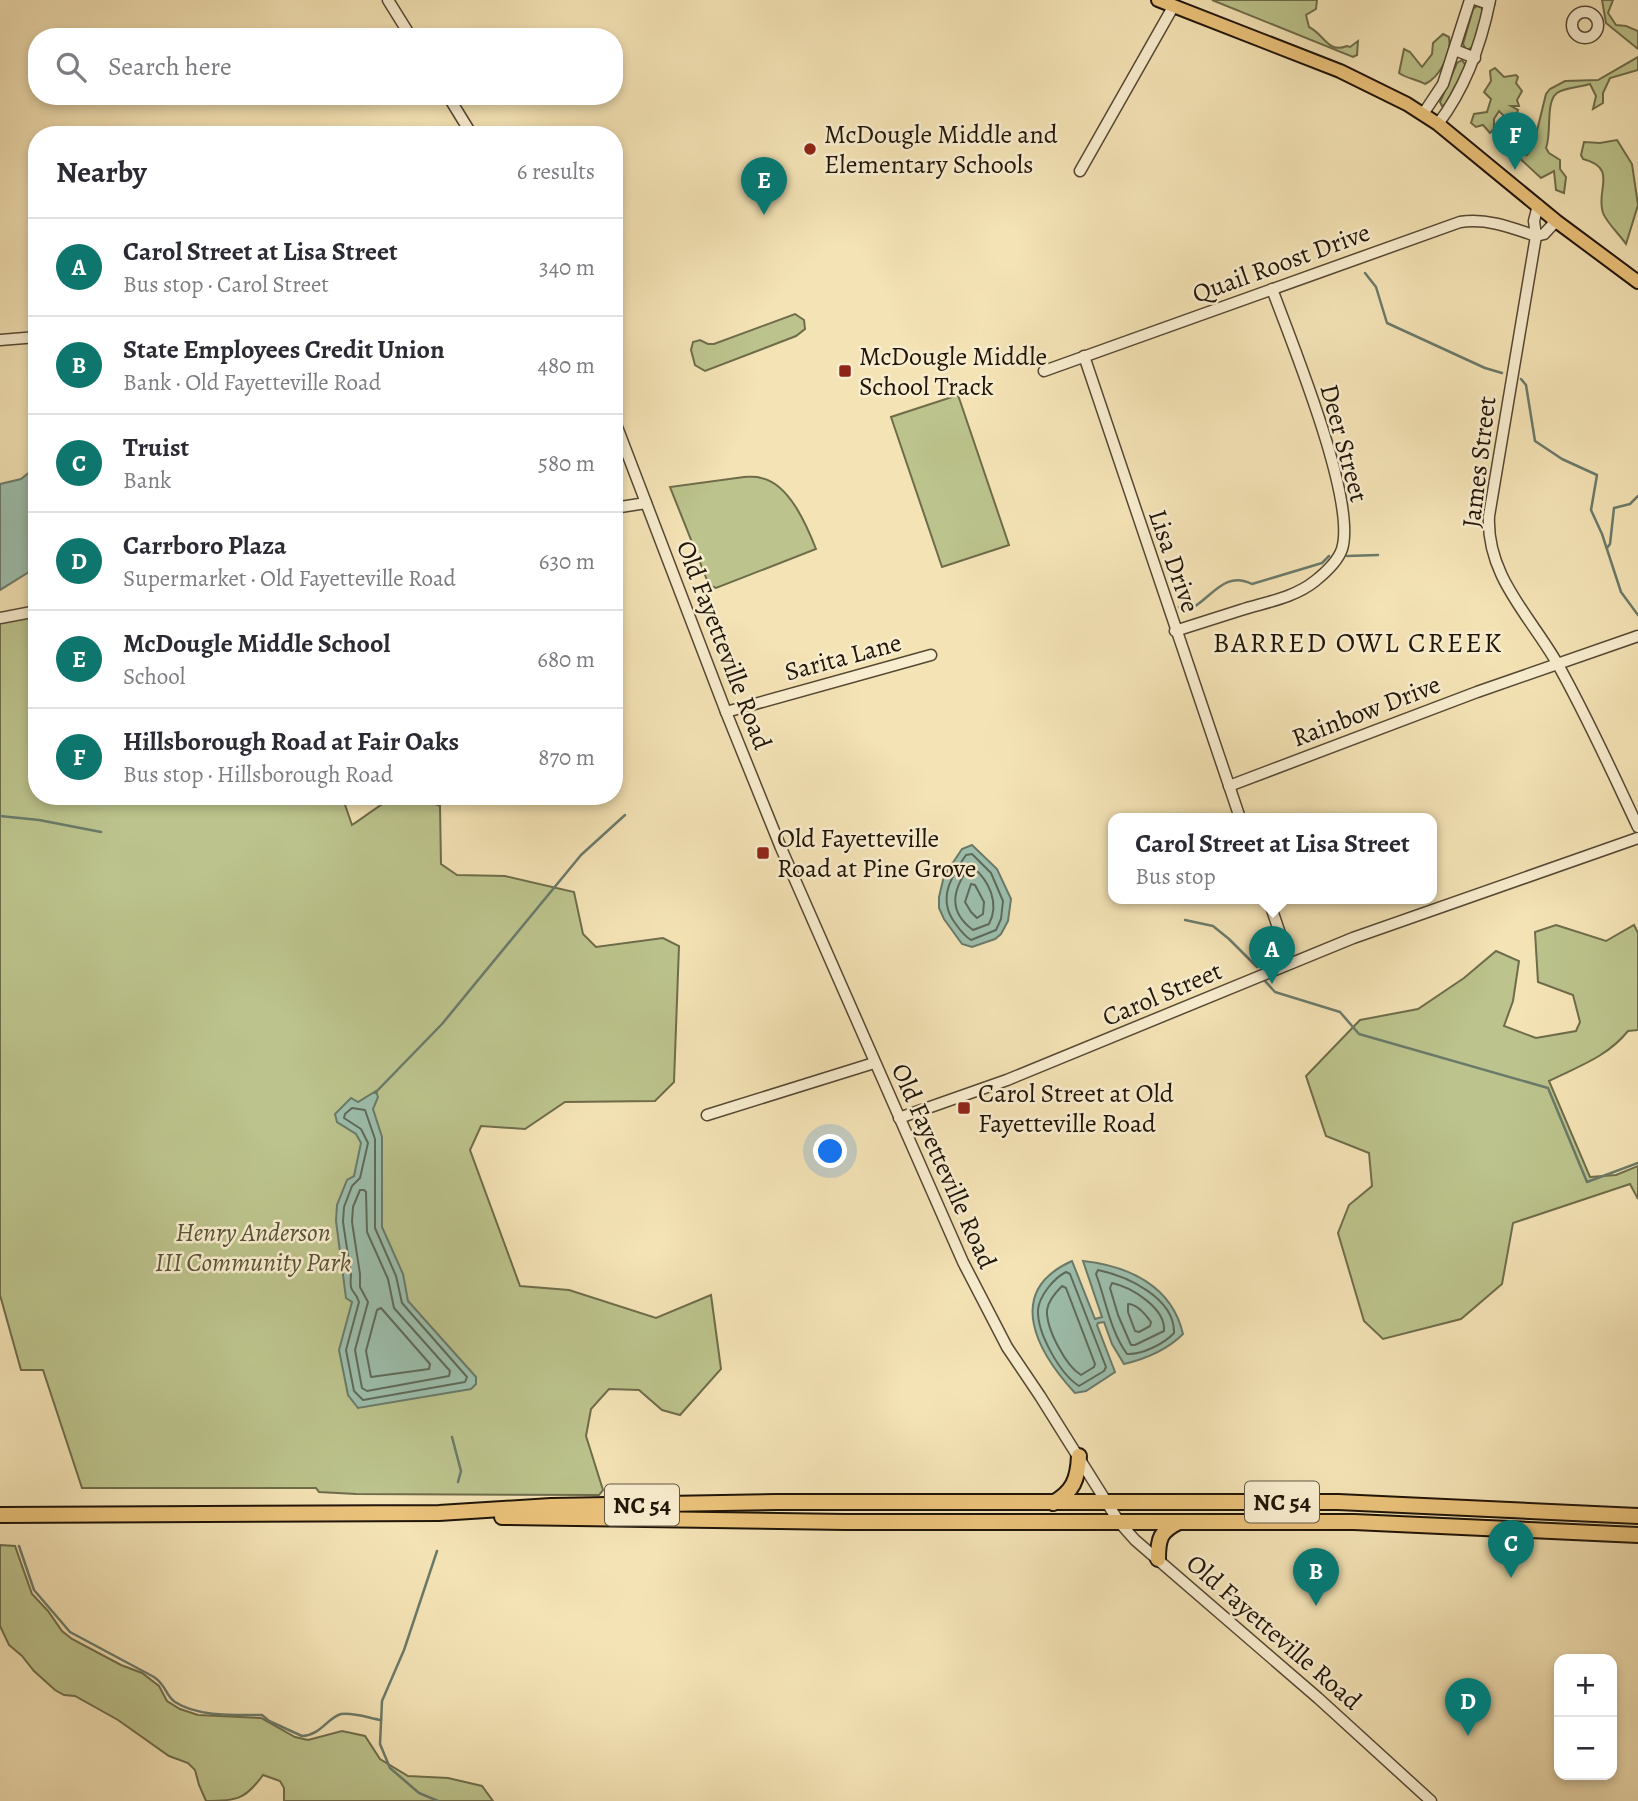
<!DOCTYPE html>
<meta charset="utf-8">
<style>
:root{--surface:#fff;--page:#f7f7f7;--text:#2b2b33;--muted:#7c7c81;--line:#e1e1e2;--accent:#0f766e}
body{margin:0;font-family:Alegreya,serif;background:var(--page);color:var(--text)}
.controls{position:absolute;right:21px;bottom:21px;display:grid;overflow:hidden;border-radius:14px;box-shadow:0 4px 10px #0003}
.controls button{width:63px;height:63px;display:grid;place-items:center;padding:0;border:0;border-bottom:2px solid var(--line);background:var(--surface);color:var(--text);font:35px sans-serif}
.you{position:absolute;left:831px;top:1152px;width:24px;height:24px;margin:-18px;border:5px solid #fff;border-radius:50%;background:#1a73e8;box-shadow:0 0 0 10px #1a73e833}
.badge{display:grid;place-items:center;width:46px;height:46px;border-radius:50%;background:var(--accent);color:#fff;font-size:23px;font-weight:700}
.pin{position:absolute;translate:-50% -58px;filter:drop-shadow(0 2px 4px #0008)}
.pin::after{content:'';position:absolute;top:37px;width:24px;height:21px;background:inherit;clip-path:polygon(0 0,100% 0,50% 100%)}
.popup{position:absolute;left:1108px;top:813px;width:329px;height:91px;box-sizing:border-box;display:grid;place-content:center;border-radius:14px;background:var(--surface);filter:drop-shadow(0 2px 5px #0005);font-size:23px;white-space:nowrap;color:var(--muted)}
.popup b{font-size:26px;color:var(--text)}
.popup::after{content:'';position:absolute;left:50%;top:100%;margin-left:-14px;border:14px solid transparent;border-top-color:var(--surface)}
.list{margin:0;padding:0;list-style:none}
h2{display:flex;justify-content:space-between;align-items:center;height:91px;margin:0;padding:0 28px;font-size:30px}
h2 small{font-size:23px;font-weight:400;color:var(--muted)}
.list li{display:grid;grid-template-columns:46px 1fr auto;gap:21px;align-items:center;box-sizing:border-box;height:98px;padding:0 28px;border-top:2px solid var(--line)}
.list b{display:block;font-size:26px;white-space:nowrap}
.list p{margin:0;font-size:23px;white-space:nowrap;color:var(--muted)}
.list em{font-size:23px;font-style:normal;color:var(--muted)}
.icon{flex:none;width:38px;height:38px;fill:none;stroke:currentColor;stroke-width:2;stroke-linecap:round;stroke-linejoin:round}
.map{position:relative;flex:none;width:1638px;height:1801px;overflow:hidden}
.search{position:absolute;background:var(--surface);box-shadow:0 4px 10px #0003;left:28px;top:28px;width:595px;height:77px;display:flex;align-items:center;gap:18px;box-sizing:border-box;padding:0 24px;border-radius:28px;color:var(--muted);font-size:26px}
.panel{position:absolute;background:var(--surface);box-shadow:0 4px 10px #0003;left:28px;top:126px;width:595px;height:679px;border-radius:28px}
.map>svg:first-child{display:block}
</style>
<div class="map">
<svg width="1638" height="1801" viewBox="0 0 1638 1801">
<rect width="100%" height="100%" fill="#f4e3b5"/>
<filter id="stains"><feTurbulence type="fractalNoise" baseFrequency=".00286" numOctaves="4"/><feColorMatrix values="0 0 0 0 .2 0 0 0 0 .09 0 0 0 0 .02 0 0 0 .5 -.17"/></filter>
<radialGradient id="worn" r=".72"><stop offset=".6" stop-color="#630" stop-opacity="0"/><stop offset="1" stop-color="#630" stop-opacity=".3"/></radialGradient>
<!-- green -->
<g fill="#bcc38c" stroke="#6e6c4a" stroke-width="2">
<path d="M1212,0H1317L1316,9L1306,15L1309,27C1324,34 1328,54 1347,46L1350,47L1358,41L1357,55L1353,57Z"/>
<polygon points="1602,0 1613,0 1608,13 1616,25 1626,26 1638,31 1638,49 1606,23"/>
<polygon points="1477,6 1481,7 1483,12 1474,47 1466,50 1463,44 1473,9"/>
<path d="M1443,34L1449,37C1452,53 1440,77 1425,84C1416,79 1408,79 1399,73L1404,49L1410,52L1422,67L1432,54L1433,43Z"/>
<path d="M1638,57V70L1610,78L1603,93V103L1593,109L1596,96L1590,84C1581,87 1564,88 1557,93C1545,102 1552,133 1546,148L1549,153L1560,160V169L1566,177L1564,193L1556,190L1554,171L1541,178L1514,153V150L1527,155L1533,147L1546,94L1550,89L1565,81L1598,80Z"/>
<polygon points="1462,60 1466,66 1445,105 1442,106 1440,102 1457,63"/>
<polygon points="1495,68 1504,77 1516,75 1518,77 1516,83 1522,91 1517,100 1519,106 1511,106 1518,110 1513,125 1499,111 1494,119 1494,129 1490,133 1483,125 1476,127 1471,123 1474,114 1487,112 1491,99 1484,92 1491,81 1490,71"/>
<path d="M1617,140L1632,164L1638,205L1626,244C1620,235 1607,223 1603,213C1595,191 1619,168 1583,159L1581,155L1584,142L1600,143Z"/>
<polygon points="795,314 804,320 805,329 796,336 705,371 695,365 691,350 693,342 700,340 708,344 714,344"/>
<polygon points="958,395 1009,545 942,567 891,417"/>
<path d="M744,477C750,477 756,476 761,478C789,483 807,526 816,549L716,588L709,585L670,487Z"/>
<path d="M37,615V796H342L352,825C390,800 394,786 440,806L441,864L457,875L505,876L574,892L583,934L596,947L663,938L679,946L674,1082L655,1101L565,1102L525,1129L481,1126L470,1150L520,1286L569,1290L656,1318L711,1295L721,1369L680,1415L662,1410L639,1390L609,1389L591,1409L586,1436L603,1490L599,1495L356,1494L319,1492L316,1488H82L43,1370H21L0,1295V622Z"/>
<path d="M1556,925L1606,941L1634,925L1638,933V1030L1628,1031C1607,1057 1579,1066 1549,1081L1590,1177L1616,1175L1638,1166V1199L1630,1184L1513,1223L1502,1284L1461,1319L1383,1339L1364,1321L1338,1233L1349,1205L1372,1186L1369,1153L1326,1136L1306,1076L1360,1020L1418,1009L1464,978L1496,951L1519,961L1513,1001L1504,1026L1536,1038L1576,1031L1580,1022L1573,995L1538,982L1535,932Z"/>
<path d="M0,1545L15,1546L32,1594L48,1611L62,1631L72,1639L121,1665L142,1673L159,1686L167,1701L180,1709L198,1715L261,1718L295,1737L308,1740L342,1731L365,1736L380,1759L408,1776L448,1778L482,1786L493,1801H284V1788L280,1781L263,1775C245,1800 236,1801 206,1801L199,1785L195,1770L188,1763L169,1756L118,1720L75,1696L64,1695L55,1690L34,1671L22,1656L9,1645L0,1626Z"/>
</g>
<!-- water -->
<g fill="#9cbeac" stroke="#6a7a6a" stroke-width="2">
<polygon points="37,466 37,567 0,590 0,484 21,479"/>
<polygon points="972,845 997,869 1011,899 1008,921 1001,934 995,939 972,947 962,944 944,919 939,908 939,897 944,876 962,849"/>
<polygon points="376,1091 378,1097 373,1109 382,1137 382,1227 403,1274 408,1301 476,1377 476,1384 471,1389 358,1408 348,1395 339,1350 352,1302 346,1298 336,1221 337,1205 347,1180 354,1176 361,1143 356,1134 337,1122 335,1114 351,1098 358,1102"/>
<path d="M1072,1261L1095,1319L1102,1317L1083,1261C1129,1266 1172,1286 1183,1334C1167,1350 1145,1359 1124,1364L1112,1344L1104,1322L1098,1323L1097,1325L1115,1372L1086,1391L1075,1393C1038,1353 1003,1292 1072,1261Z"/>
</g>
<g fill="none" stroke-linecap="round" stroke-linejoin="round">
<!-- shore -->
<g stroke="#5e6a5a" stroke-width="2">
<path d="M972,854L991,873L1003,901L1001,919L996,930L971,940C964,936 960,930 955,923C937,899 951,877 966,855Z"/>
<path d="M973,867C989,881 1000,903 989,924L973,930C948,911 952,891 969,867Z"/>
<polygon points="971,884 975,885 984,902 983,914 977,918 971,912 965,902"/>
<path d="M352,1108L365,1110L375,1139V1228L396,1276L402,1303L467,1377L465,1382L363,1400L354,1391L346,1350L359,1302C355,1288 349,1296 351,1275L343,1222L344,1207L352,1186L360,1178L368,1143L361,1129L344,1118L345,1114Z"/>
<polygon points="360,1190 364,1190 366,1192 367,1232 388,1279 394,1308 450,1371 449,1376 367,1391 362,1388 355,1350 368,1302 360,1287 360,1274 352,1222 353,1207"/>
<path d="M1098,1270C1127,1276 1175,1298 1174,1333C1164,1344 1141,1355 1127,1354C1110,1330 1106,1301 1096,1274Z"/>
<path d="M1066,1272L1070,1274L1106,1367L1104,1371L1079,1386C1060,1374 1037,1333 1038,1310C1039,1296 1054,1278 1066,1272Z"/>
<path d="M1112,1283C1131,1287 1166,1308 1164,1331L1135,1345H1131L1118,1315L1110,1288Z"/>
<path d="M1062,1286L1066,1288L1095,1364L1094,1367L1081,1375C1066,1366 1046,1329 1047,1310C1048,1301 1056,1292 1062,1286Z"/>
<path d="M1128,1304C1137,1304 1146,1315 1151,1322L1150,1326L1139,1332L1135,1331L1128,1312Z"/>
<polygon points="381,1308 430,1364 429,1369 371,1377 366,1351 377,1310"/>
</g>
<!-- stream -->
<g stroke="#6a7a6a" stroke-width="2.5">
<polyline points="1365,273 1376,287 1387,323 1485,368 1502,373"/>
<polyline points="1521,379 1526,385 1535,441 1562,459 1597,475 1591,510 1602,534 1621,592 1638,615"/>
<polyline points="1607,548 1610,544 1614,508 1630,504 1638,496"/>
<polyline points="1347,556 1378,555"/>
<path d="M1179,607L1189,610C1212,598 1224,570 1252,584L1322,563L1329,556"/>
<polyline points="0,816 39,820 101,832"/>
<polyline points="1185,920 1213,926 1229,939 1257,967"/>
<polyline points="1265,981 1275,992 1340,1012 1359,1034 1548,1088 1587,1182 1638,1163"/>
<polyline points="375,1093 442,1024 581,855 625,815"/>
<polyline points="452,1437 461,1471 458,1482"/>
<path d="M19,1546L34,1590L70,1632L154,1677C167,1686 165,1695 175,1702C198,1717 235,1715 262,1715L269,1721L302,1736C321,1735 327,1718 341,1714C353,1712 369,1718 381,1720"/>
<polyline points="437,1551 404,1650 382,1701 380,1744 390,1768 419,1793 438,1801"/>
</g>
<!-- minor casing -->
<g stroke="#554833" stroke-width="13">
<g id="minor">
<polyline points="388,0 411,37"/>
<polyline points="1477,0 1489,4"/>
<circle cx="1585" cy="25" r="13"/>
<polyline points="1455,50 1475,58"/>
<polyline points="448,96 472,135"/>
<polyline points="1423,114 1443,84 1470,0"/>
<path d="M1438,124C1466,87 1481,45 1490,0"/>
<polyline points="1080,171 1173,7"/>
<path d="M1538,205L1534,221L1536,236L1489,516C1486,575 1530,616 1557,663C1587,716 1612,772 1638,827"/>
<polyline points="1536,236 1544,234 1556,221"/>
<polyline points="0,340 37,337"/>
<polyline points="1084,356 1240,818"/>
<path d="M1044,371L1460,222C1487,218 1510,227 1536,236"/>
<polyline points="614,419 726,712 781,848 963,1262 1007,1347 1040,1396 1119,1522 1135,1540 1318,1698 1431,1801"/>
<polyline points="614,508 646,503"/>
<polyline points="0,618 37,611"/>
<path d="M1175,631C1197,624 1219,617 1241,610C1266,602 1294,598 1315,581C1325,573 1338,561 1342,549C1357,500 1291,341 1272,289"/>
<polyline points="726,712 931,655"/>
<polyline points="1229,786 1477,692 1638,636"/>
<polyline points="1268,898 1290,963"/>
<polyline points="707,1115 874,1063"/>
<polyline points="899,1118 1007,1080 1353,938 1638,838"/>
</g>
</g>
<!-- major casing -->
<g stroke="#201508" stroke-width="16">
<polyline id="major" points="1158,0 1340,71 1407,104 1438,124 1556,221 1638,282"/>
</g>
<!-- highway casing -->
<g stroke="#201508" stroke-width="18">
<g id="highway">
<path d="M1053,1503C1073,1492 1078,1479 1079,1456"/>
<polyline points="0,1515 439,1513 551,1506 776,1502 1338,1502 1638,1516"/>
<polyline points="502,1517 845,1522 1354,1522 1638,1535"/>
<path d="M1158,1559C1158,1539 1160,1531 1179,1522"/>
</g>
</g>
<!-- minor -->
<use href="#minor" stroke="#f8edcf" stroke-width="10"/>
<!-- major -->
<use href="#major" stroke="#eac27a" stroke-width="12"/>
<!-- highway -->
<use href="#highway" stroke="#eac27a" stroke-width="14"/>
</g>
<!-- markers -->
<g fill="#8f2418" stroke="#f8edcf" stroke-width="2.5">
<circle cx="810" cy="149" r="7"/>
<rect x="838" y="364" width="14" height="14" rx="3.5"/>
<rect x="756" y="846" width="14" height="14" rx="3.5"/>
<rect x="957" y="1101" width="14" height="14" rx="3.5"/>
</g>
<g text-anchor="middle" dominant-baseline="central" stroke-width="5" stroke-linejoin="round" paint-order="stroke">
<!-- shield labels -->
<g fill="#f8edcf" stroke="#615644" stroke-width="2">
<rect x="1245" y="1481.5" width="74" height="41" rx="5"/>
<rect x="605" y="1484.5" width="74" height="41" rx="5"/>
</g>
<g font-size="24" font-weight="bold" fill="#201508">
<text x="1282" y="1502">NC 54</text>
<text x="642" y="1505">NC 54</text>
</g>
<!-- poi labels -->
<g font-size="26" fill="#201508" stroke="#f8edcf" text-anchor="start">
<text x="824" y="134">McDougle Middle and<tspan x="824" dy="30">Elementary Schools</tspan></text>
<text x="859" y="356">McDougle Middle<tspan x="859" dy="30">School Track</tspan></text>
<text x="777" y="838">Old Fayetteville<tspan x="777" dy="30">Road at Pine Grove</tspan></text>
<text x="978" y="1093">Carol Street at Old<tspan x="978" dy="30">Fayetteville Road</tspan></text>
</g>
<!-- street labels -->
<g font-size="26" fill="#201508" stroke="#f8edcf">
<text transform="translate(1281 263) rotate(-20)">Quail Roost Drive</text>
<text transform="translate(1344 443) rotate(75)">Deer Street</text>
<text transform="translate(1479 462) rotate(-83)">James Street</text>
<text transform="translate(1174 561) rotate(71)">Lisa Drive</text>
<text transform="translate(724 645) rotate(69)">Old Fayetteville Road</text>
<text transform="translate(843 657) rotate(-15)">Sarita Lane</text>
<text transform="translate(1366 711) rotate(-21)">Rainbow Drive</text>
<text transform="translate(1162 994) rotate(-23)">Carol Street</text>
<text transform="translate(944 1166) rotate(66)">Old Fayetteville Road</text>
<text transform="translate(1274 1632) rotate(41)">Old Fayetteville Road</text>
</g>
<!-- park labels -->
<g font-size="26" font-style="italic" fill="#575236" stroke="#f8edcf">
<text x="253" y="1232">Henry Anderson<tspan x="253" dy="30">III Community Park</tspan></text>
</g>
<!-- neighbourhood labels -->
<g font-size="28" letter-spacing="2" fill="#201508" stroke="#f8edcf">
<text x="1358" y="643">BARRED OWL CREEK</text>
</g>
</g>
<rect width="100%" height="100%" filter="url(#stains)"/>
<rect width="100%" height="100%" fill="url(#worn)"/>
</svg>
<div class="controls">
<button>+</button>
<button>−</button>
</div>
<div class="you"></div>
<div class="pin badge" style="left:1272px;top:984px">A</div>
<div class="popup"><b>Carol Street at Lisa Street</b>Bus stop</div>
<div class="pin badge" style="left:1316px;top:1606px">B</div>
<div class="pin badge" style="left:1511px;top:1578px">C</div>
<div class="pin badge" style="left:1468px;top:1736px">D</div>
<div class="pin badge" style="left:764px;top:215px">E</div>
<div class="pin badge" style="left:1515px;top:170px">F</div>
<div class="search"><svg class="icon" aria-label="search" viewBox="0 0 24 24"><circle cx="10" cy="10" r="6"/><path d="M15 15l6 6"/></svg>Search here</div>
<section class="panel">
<h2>Nearby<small>6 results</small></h2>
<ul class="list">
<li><span class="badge">A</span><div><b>Carol Street at Lisa Street</b><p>Bus stop · Carol Street</p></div><em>340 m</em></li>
<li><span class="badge">B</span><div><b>State Employees Credit Union</b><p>Bank · Old Fayetteville Road</p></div><em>480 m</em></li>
<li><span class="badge">C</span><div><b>Truist</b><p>Bank</p></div><em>580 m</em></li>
<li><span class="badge">D</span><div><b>Carrboro Plaza</b><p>Supermarket · Old Fayetteville Road</p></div><em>630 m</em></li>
<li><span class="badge">E</span><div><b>McDougle Middle School</b><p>School</p></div><em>680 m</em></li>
<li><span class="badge">F</span><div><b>Hillsborough Road at Fair Oaks</b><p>Bus stop · Hillsborough Road</p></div><em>870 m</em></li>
</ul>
</section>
</div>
